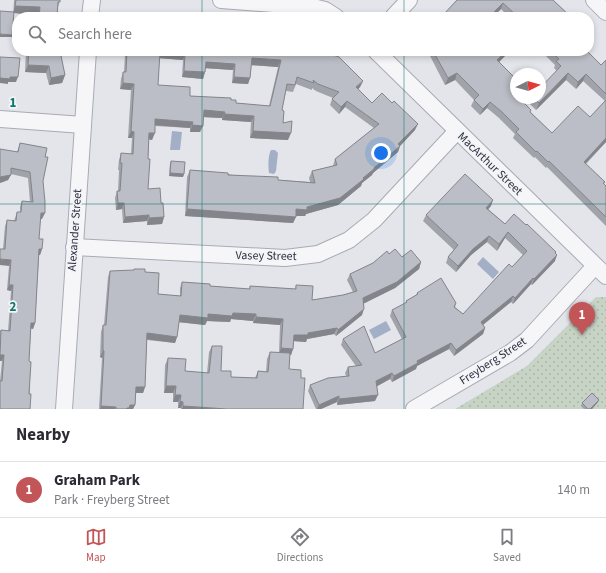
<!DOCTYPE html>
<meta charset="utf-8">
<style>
:root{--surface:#fff;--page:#f2f2f3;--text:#2b2b33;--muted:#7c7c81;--line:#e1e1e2;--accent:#c25557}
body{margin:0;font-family:"Source Sans 3",sans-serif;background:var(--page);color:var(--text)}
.compass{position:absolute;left:510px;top:68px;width:36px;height:36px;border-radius:50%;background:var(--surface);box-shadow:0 2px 6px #0003;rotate:84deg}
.you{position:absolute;left:381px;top:153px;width:14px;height:14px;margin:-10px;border:3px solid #fff;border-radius:50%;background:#1a73e8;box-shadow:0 0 0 6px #1a73e833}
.badge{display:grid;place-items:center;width:26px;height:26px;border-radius:50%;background:var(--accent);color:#fff;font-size:13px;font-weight:700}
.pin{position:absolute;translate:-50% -33px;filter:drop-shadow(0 1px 2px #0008)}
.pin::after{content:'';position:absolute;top:21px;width:14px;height:12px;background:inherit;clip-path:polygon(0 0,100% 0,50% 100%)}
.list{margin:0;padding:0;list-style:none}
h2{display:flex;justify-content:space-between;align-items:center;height:52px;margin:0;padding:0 16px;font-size:17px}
h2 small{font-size:13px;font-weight:400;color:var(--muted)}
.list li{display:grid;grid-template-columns:26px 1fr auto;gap:12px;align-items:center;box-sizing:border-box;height:56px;padding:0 16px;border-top:1px solid var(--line)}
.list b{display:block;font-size:15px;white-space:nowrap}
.list p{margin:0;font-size:13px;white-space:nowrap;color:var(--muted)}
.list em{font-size:13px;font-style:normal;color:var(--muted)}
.icon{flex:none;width:22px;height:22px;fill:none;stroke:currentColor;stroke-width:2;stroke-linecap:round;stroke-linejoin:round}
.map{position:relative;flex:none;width:606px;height:409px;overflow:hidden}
.search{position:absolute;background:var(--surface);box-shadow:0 2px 6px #0003;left:12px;right:12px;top:12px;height:44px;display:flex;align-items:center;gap:10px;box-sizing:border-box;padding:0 14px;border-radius:16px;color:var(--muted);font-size:15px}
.sheet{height:108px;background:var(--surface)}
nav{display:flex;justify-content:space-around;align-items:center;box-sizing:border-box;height:56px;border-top:1px solid var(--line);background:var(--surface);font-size:11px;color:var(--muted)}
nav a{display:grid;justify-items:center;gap:2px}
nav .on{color:var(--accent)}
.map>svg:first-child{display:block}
</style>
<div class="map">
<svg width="606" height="409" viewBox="0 0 606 409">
<defs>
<pattern id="park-dots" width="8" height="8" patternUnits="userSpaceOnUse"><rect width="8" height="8" fill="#c7d3c5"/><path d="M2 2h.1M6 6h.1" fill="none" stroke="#abb6aa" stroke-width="1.8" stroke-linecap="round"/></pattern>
</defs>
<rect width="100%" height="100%" fill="#e3e5ea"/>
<!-- park -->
<polygon fill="url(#park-dots)" points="596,297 606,297 606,409 455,409 527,366"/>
<!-- water -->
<g fill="#a2afc6">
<polygon points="172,131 182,132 180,150 170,150"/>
<path d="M271,150H275L278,153L276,171L274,174L269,173C268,166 268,155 271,150Z"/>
<polygon points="483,257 499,272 493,279 477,264"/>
<polygon points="386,321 391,330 374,339 369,330"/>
</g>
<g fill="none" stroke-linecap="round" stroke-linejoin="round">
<!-- minor casing -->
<g stroke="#a9abb4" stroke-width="18">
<g id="minor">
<polyline points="221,0 313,7 325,10 336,17"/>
<polyline points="594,0 606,12"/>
<polyline points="90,17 92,0"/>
<polyline points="393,17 409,0"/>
<polyline points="376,51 606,276"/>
<polyline points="0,119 83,125"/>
<polyline points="74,247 285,258 318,254 349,240 374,220 457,131"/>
<polyline points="64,409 88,51"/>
<polyline points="414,409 510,353 527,340 595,266"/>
</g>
</g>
<!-- minor -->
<use href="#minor" stroke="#f6f6f9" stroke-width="16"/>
</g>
<!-- wall -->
<g fill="#a1a3aa" fill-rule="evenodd">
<polygon points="14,0 60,0 58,7 57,17 37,17 38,15 14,13 12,37"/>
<polygon points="457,0 553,0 571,17 509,17 501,9 493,17 443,17 444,14"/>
<polygon points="26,51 60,51 65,75 62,83 49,85 46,73 25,72"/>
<path d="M111,51H322L363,81L360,87L358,89L372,103L415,130L400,146L398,152L373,173L372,175L362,183L361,186L338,205L306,214L305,216H296L293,223L185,216L187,177L190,170L278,180L310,182L309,178L312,171L333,166L335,159L374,128L345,107L339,114L330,105L332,99L333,98L316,91L312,88V90L296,84L293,92L286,91L282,110L283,123L288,140L250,138L251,122L222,120V118L203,117L200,132H190V128L155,126L152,140L149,139L148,159V189L161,203L164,217L162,224L147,225V221L123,223L122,209L116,210L115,198L117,191H118L119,170H118L119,160L121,153L131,154L132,138H128L131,90L120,89L121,79L123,72H124L125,54L111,53ZM159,58L183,60L182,77L203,79L205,72V68L233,70L232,83L248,84L250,78L251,65L278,67L269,106L236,103L231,100L190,96L158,85Z"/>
<polygon points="429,51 510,51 499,62 516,79 516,98 552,133 590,117 605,101 583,81 576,89 566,80 536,110 529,103 531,98 540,98 557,71 554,68 555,65 541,51 587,51 601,65 606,60 606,142 586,164 605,182 604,184 606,186 606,226 547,167 546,168 535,157 534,158 513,138 515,134 499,118 487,108 480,115 471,106 474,100 455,80 445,85 429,54 430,52"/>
<polygon points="20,143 45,157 43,181 42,219 40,219 39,239 42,249 40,255 39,255 35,323 33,329 31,328 29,361 30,409 0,381 2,361 0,361 0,331 1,330 8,331 11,291 7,290 9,266 3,249 5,226 7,220 14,221 17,212 20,212 20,207 22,201 30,202 28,178 11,174 8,180 0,183 17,152"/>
<polygon points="171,161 184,174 183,177 169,176 170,163"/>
<polygon points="491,206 488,209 505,224 555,254 555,261 532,285 531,284 513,304 511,302 483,325 485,328 483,334 454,356 449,349 417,366 416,369 392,382 390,379 377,386 375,401 337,405 337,402 321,409 316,409 308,391 310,385 346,376 345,373 348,367 356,366 341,345 343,339 375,353 402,339 390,316 392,310 405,304 406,301 416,295 417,293 456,303 455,307 463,314 512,267 523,255 505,238 497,251 487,242 471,255 456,272 446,263 448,257 454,250 423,221 426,215"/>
<polygon points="389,254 421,262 419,269 395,288 364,303 362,315 336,336 334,334 307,339 306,342 294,341 293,349 291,355 290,355 289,369 301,378 303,409 181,409 181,408 178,408 178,402 173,402 173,393 164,393 165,365 168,358 185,371 207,373 209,352 212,346 221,371 231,377 255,378 258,371 266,372 267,359 270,352 279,353 280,325 253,323 253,321 231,319 230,322 207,321 205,325 179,322 177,337 175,343 147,340 145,387 143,393 136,393 135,405 133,409 99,409 102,358 100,357 101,332 103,325 104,325 108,277 110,271 145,272 158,294 180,296 180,288 182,282 210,286 249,289 250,286 295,289 296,285 312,300 343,295 353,292 347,280 350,274 373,263"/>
<polygon points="599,400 598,402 592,409 584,409 581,406 582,403"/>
</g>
<!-- shaded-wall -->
<g fill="#83858b">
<polygon points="503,3 501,9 493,17 489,17"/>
<polygon points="15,6 40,7 38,15 13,13"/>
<polygon points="0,34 12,35 12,37 0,37"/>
<polygon points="111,51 127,51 125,54 111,53"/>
<polygon points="506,51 510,51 495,66 497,60"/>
<polygon points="160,52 185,54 183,60 157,58"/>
<polygon points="252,58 281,60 278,67 249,65"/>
<polygon points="206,62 235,64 233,70 203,68"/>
<polygon points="28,65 49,66 46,73 25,72"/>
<polygon points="184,71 205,72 203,79 182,77"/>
<polygon points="457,73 455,80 445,85 448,78"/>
<polygon points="568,73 566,80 536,110 539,103"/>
<polygon points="586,74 583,81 576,89 578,82"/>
<polygon points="65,75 62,83 49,85 51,78"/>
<polygon points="10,77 18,77 16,82 8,82 8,84 0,83 0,78"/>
<polygon points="234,77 250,78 248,84 232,83"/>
<polygon points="363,81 360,87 354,94 356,87"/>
<polygon points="123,83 134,84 131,90 120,89"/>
<polygon points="347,101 345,107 339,114 341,107"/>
<polygon points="490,102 487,108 480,115 483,109"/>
<polygon points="204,110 225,112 222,118 202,117"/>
<polygon points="224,114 254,116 251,122 222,120"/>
<polygon points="155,119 193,122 190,128 153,125"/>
<polygon points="418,124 415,130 400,146 398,152 373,173 372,175 362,183 361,186 338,205 306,214 305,216 294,216 296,209 307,207 363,178 398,144"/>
<polygon points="192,125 203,126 200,132 190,132"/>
<polygon points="131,131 134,132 132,138 128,138"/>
<polygon points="253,131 291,133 288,140 250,138"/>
<polygon points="149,133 155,133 152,140 147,139"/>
<polygon points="606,138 606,142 581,168 584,162"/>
<polygon points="170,173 184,174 183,177 169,176"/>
<polygon points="11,175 8,180 0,183 0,177"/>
<polygon points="493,200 491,206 484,214 486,208"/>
<polygon points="118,203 124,203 122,209 116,210"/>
<polygon points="187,209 296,217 293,223 185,216"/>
<polygon points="41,213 45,213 42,219 39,219"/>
<polygon points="149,215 147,221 123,223 125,217"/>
<polygon points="164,217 162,224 147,225 149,218"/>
<polygon points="508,232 505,238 497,251 499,244"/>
<polygon points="489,236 487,242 471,255 456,272 458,266 473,249"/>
<polygon points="39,249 42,249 40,255 37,255"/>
<polygon points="557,255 555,261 532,285 534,279"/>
<polygon points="0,259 11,260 9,266 0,265"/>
<polygon points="421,262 419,269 395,288 361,305 363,298"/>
<polygon points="533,278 531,284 513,304 515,298"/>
<polygon points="9,285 13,285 11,291 7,290"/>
<polygon points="513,296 511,302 479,328 481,322"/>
<polygon points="364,309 362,315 336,336 338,330"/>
<polygon points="233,313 256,314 253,321 231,319 230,322 207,321 205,325 177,322 180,315"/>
<polygon points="256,317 283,319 280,325 253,323"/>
<polygon points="31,323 35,323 33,329 29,328"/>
<polygon points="337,328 334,334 307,339 306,342 292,341 294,335"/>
<polygon points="485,328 483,334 454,356 456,350"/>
<polygon points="147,333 177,337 175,343 145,339"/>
<polygon points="451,343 449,349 417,366 416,369 392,382 394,376 417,361"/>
<polygon points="281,348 293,349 291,355 279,354"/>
<polygon points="103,351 104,351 102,358 100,357"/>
<polygon points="0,355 4,355 2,361 0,361"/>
<polygon points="392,373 390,379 374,388 376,381"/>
<polygon points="166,386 176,386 173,393 164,393"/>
<polygon points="136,387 145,387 143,393 134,393"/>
<polygon points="175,395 181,395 178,402 173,402"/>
<polygon points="378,395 375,401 337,405 339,399"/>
<polygon points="339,396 337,402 321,409 317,409 319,405"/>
<polygon points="599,400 598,402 592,409 590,409"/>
<polygon points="180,401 183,402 181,408 178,408"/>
<polygon points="130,405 135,405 133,409 126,409"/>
<polygon points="101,406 116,407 115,409 100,409"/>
<polygon points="183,406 227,409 182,409"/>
</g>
<!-- building -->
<g fill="#bbbec6" stroke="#83858b" fill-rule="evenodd">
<polygon points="16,0 60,0 60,2 58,2 57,17 39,17 40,7 15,6"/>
<polygon points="457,0 553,0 571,17 518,17 503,3 489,17 446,17 444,14"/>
<polygon points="0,11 14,12 12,35 0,34"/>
<polygon points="130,16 145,17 130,17"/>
<polygon points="29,51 60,51 65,75 51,78 49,66 28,65"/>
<path d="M127,51H322L339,57L363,81L356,87L372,103L382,93L392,103L394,101L418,124L398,144L400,146L374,168V169L363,178L364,179L340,198L307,207V210L296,209V217L187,209L190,170L228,173V175L278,177V180L315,183L312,171L337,165L335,159L379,124L347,101L341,107L332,99L339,92L318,84L313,80L314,83L297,77L295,85L287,84L282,110L284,111L283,123L292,121L291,133L253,131L254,116L224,114L225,112L204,110L203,126L192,125L193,122L155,119V133H149L148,159H150L148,189L160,188L161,203H163L164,217L149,218V215L125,217L124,203H118L117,191H120L122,163H120L121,153L133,154L134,132L131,131L134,84L123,83V72H126ZM160,52L185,54L184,71L205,72L206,62L235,64L234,77L250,78L252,58L281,60L270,106L236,103V100H231V98L190,96V87L158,85Z"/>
<polygon points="433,51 506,51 497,60 516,79 516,82 514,84 516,86 516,98 519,98 531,110 530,112 552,133 578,106 590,117 606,100 606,138 584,162 605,182 603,183 606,186 606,217 549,161 548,162 537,151 536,152 516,132 519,129 502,112 490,102 483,109 474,100 479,95 457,73 448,78"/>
<polygon points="550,51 587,51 601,65 606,60 606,94 586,74 578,82 568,73 539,103 533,98 540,98 540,88 561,66 556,61 559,59"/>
<polygon points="0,57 20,58 18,77 10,77 10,79 0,78"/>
<polygon points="20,143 47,148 45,157 48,157 43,181 45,202 45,213 41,213 39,239 43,239 42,249 39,249 35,323 31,323 29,361 31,362 29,394 31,394 30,409 0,409 0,381 2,381 4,355 0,355 1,330 10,331 13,285 9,285 11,260 0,259 0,249 5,249 7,220 16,221 17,212 21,212 22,201 33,202 30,172 11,168 11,175 0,177 0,149 18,152"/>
<polygon points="171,161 185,162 184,174 170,173"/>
<polygon points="465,174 493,200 486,208 505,224 514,214 526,225 527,224 556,252 555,253 557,255 534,279 533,278 515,298 513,296 481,322 485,328 456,350 451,343 417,361 418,363 394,376 392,373 376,381 378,395 339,399 339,396 319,405 310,385 328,378 349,376 348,367 362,365 343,339 364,326 375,353 406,337 392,310 407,302 406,301 418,294 417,293 441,278 456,303 454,307 463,314 509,264 512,267 527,251 508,232 499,244 489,236 473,249 458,266 448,257 458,245 426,215"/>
<polygon points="395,249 402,257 411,250 421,262 397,282 363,298 364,309 338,330 337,328 308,333 308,335 294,335 293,349 281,348 283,319 256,317 256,314 233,313 232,316 208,314 208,318 180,315 177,337 147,333 145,387 136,387 135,405 130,405 129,408 127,408 126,409 116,409 116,407 101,406 104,351 103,351 103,325 106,325 110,271 134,270 134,269 145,269 145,272 159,273 158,294 181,296 182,282 210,284 210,286 250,289 250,286 296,289 296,285 313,286 312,300 343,295 357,291 350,274 373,263 387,251 389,254"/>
<polygon points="212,346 222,346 221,371 231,371 231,377 257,378 258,371 268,372 270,352 290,353 289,369 301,370 301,378 305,378 303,409 227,409 183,406 183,402 180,401 181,395 175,395 176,386 166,386 168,358 186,359 185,371 209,373"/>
<polygon points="592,393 599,400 590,409 588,409 582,403"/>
</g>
<!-- grid -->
<path fill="none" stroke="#0f766e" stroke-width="1" stroke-opacity="0.55" d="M202,0V17M404,0V17M202,51V409M404,51V409M0,204H606"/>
<g text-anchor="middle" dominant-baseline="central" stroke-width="3.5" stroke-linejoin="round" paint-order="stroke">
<!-- street labels -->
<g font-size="12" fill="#2d3141" stroke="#f3f4f7">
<text transform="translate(490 164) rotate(44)">MacArthur Street</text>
<text transform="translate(75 230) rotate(-86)">Alexander Street</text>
<text transform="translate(266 256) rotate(1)">Vasey Street</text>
<text transform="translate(493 361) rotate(-33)">Freyberg Street</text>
</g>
</g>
<g font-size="13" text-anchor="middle" font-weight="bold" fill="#0f766e" stroke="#f3f4f7" stroke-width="3.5" stroke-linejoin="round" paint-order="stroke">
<text x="13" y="107">1</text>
<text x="13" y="311">2</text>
</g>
</svg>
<svg class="compass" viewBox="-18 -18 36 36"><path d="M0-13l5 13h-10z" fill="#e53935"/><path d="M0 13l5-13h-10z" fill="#7c7c81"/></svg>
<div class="you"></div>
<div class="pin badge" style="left:582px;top:335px">1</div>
<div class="search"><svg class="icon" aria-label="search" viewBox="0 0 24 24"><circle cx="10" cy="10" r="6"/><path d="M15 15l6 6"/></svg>Search here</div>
</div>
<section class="sheet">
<h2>Nearby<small></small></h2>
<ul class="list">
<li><span class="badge">1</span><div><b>Graham Park</b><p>Park · Freyberg Street</p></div><em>140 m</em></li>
</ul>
</section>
<nav>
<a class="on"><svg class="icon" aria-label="map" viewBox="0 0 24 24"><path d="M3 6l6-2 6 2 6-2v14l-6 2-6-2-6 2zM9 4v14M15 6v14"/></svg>Map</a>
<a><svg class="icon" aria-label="directions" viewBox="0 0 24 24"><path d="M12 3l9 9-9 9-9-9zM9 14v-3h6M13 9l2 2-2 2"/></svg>Directions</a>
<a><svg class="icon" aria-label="saved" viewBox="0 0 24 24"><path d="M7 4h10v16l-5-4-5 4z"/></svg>Saved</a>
</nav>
